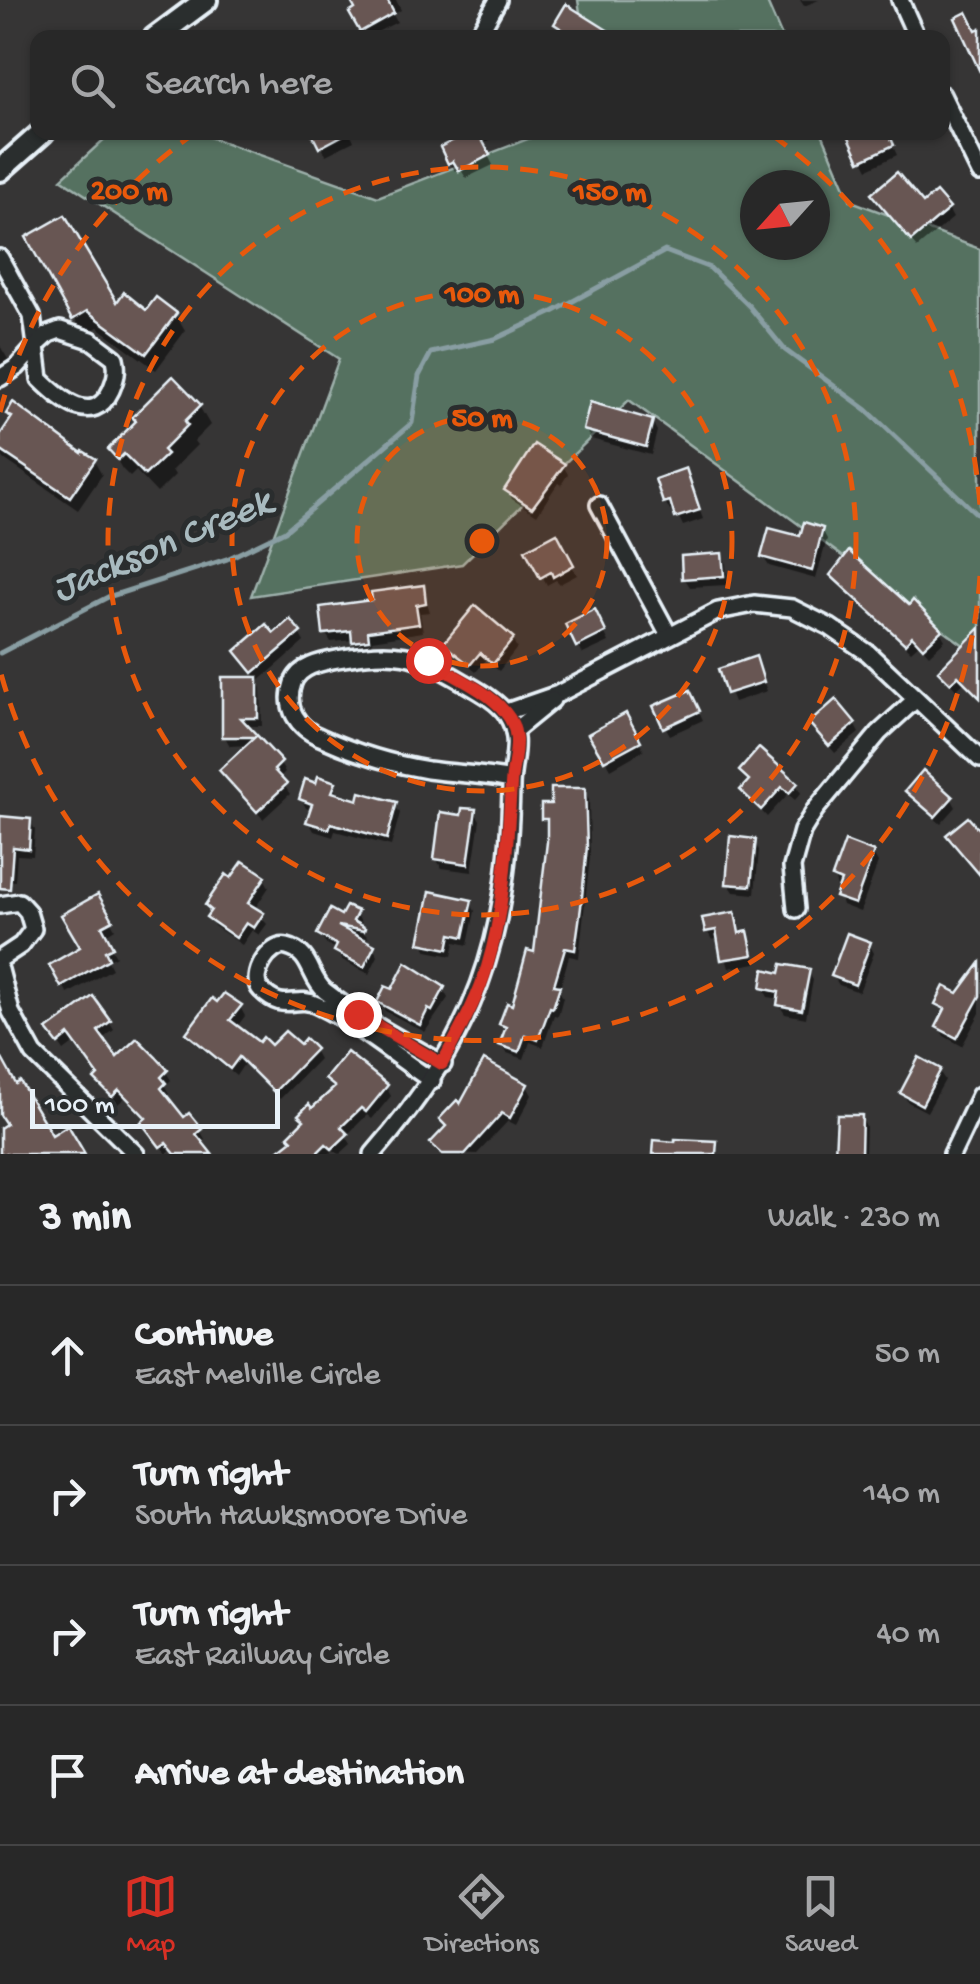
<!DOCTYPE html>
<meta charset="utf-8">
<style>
:root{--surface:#282828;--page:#343434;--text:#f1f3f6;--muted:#a5a6a8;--line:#444445;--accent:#d93025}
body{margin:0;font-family:"Gochi Hand",sans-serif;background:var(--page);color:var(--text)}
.compass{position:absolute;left:740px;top:170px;width:90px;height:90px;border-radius:50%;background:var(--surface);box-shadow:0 2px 8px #0004;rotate:243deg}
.scale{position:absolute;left:30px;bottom:25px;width:250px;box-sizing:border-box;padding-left:10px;border:5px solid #e8f1f8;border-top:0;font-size:28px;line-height:35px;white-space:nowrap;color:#e8f1f8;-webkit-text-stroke:8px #2a2d2e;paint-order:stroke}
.stop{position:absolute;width:30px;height:30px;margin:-22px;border:8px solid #d93025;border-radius:50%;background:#fff}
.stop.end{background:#d93025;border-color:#fff;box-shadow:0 2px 10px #0008}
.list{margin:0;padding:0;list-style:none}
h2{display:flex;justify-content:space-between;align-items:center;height:130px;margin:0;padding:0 40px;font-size:42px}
h2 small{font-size:32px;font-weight:400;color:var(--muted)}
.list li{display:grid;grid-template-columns:65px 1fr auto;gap:30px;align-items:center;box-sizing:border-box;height:140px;padding:0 40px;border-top:2px solid var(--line)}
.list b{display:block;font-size:38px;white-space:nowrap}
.list p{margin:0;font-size:32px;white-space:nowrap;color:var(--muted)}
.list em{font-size:32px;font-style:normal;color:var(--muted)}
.icon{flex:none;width:55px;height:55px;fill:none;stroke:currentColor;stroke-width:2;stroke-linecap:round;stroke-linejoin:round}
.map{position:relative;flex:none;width:980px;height:1154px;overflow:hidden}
.search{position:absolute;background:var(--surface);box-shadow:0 2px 8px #0004;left:30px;right:30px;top:30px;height:110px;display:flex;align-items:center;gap:25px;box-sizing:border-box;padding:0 35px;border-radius:20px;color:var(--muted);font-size:38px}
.sheet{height:690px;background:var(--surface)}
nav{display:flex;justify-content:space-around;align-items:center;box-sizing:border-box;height:140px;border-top:2px solid var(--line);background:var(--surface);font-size:28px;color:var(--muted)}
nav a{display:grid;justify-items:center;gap:5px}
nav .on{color:var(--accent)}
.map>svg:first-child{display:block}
</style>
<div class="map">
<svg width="980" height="1154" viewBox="0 0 980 1154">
<rect width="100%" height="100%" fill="#363535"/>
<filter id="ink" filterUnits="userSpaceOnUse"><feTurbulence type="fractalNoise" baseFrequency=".01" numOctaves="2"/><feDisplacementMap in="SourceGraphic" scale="20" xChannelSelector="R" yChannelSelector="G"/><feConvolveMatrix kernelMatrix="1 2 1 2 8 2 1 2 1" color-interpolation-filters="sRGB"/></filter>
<g filter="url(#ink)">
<!-- green -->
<g fill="#557160" stroke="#9eb1ac" stroke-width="2.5" fill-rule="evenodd">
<polygon points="578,0 766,0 782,37 584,37"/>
<path d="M111,133H198L378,197L543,133H822L851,201L980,249V657L629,400L462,564L251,596L339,359L61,179ZM755,185H815V245H755Z"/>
</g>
<!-- shadow -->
<g fill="#0007">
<polygon points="353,0 396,0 401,10 393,15 397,22 365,38 352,14 358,10"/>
<polygon points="800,0 819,0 804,6"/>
<polygon points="314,132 350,132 354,141 326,155"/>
<polygon points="461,132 505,132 482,144 493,165 466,178 460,168 455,171 443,148 457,141"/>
<polygon points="862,132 905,132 890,140 897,155 868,169 852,138"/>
<polygon points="879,203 948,209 953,218 917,248"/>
<polygon points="30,238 116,306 147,314 175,314 185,331 156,370 98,327 84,335"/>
<polygon points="0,346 16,372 0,382"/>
<polygon points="199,406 210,425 194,441 197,445 172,470 175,475 157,493 136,471 130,477 122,469 111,450"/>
<polygon points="9,414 94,461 102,475 78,510 4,459 0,453 0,439 12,421"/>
<polygon points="652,422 657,431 651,455 591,439 585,430"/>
<polygon points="563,466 568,474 561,485 558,483 537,515 512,499 507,490"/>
<polygon points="685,471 703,519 683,526 675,509 670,511 665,502"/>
<polygon points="822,530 827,539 816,579 769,566 763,557"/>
<polygon points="556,536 577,575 560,584 556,580 547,585 529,551"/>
<polygon points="721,555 726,564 727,585 690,587 685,579"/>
<polygon points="833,575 940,631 945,640 929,655 919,644 911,651 838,584"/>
<polygon points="422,587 430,612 420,613 423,632 372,640 373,648 360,650 354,640 331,642 326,634 375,602"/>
<polygon points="599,621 609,642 583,654 568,625"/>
<polygon points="299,633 304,642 258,682 261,688 262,726 245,726 280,764 285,772 279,778 290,794 263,819 222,771 249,745 230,746 225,737 224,680 259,680 243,660 274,636"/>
<polygon points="512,639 517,648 499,671 486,660 476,672 451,652 446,644"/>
<polygon points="980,640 980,699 964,683 956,690 941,671"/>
<polygon points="755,659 767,691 734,702 721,670"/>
<polygon points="694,701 703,720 670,735 665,726"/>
<polygon points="625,716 644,750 611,769 592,735"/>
<polygon points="854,724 859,733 835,753 817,732"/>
<polygon points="742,772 796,784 801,793 795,800 788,794 767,817 743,791 750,783"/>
<polygon points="334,784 338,796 360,804 395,805 400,813 391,846 335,831 333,837 314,831 309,822 313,810 306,808 301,799 318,786"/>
<polygon points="583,790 589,799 590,857 579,958 569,956 559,991 563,997 558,1016 554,1015 543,1047 530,1042 524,1059 507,1053 502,1044 506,1033 501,1024 514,1008 536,956 549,843 548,827 543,818 554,807"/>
<polygon points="908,791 951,798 956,807 941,824 913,800"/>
<polygon points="475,812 480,820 472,872 442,868 436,859 463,818"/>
<polygon points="0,819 30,821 35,830 33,856 17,855 15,881 0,880"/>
<polygon points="754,841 759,850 755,894 734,892 728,883"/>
<polygon points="873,854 878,863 860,912 842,905 834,877"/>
<polygon points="264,878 269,887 254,910 267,924 259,935 252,930 242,945 214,926 208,905 232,882"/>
<polygon points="97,897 115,929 104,936 116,956 108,961 112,969 68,994 52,966 83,948"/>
<polygon points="470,902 475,911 468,945 455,942 452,956 427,951 422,942"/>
<polygon points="356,913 361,922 358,927 369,938 355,936 373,947 378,956 369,974 342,960 338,950 325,943 320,934"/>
<polygon points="734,915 741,935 747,934 752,943 756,963 729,968 720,938 712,940 707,931"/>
<polygon points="869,944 874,953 859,992 839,985 833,976"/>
<polygon points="980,967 980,1013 962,1046 944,1036 939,1027 946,1014 938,1004 958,996"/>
<polygon points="808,972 813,980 806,1018 785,1014 779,1005 781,999 768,997 763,988 782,975"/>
<polygon points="443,989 448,998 425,1032 385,1011 380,1002"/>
<polygon points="240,1007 245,1016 236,1028 259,1045 314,1050 319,1059 280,1099 244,1064 236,1076 194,1042 189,1033"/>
<polygon points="109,1022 114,1030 101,1040 117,1061 166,1072 171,1080 165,1086 169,1094 165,1098 184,1121 200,1130 205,1139 200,1143 208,1154 176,1154 172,1150 167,1154 149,1131 148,1120 126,1097 118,1104 102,1088 97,1080 101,1076 76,1042 64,1051 56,1039"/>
<polygon points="939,1071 945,1080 927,1112 908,1102 902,1093"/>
<polygon points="328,1079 386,1087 391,1096 372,1119 367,1115 346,1136 351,1144 340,1154 333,1151 329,1154 278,1154 294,1141 312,1111 335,1090"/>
<polygon points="527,1086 532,1095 516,1125 508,1121 477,1154 438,1152 433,1144 447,1129 442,1120 461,1108"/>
<polygon points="861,1118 866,1127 865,1154 838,1154"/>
</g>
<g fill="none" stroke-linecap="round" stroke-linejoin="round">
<!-- stream -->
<polyline stroke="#899ea3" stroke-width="5" points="0,653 108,597 227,559 285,531 412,423 419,376 431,353 495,339 551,313 665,251 710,268 749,306 785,350 867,410 980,517"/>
</g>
<!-- building -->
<g fill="#685652" stroke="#e8f1f8" stroke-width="2.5">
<polygon points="350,0 387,0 394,13 360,32 349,13 355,9"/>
<polygon points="566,4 620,38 576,38 554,24"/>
<polygon points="967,12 976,30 980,28 980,72 955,18"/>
<polygon points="311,132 349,132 319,148"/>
<polygon points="450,132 478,132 490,155 459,171 453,161 448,164 440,147 454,140"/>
<polygon points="859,132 888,132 894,145 860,161 849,137"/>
<polygon points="897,172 923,203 936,192 950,208 911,241 871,194"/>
<polygon points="65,215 117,302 124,292 146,310 156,297 177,313 146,354 87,311 72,320 26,237"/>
<polygon points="173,376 201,405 185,421 188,425 163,450 167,454 145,475 124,454 118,460 108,449 136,421 132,417"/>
<polygon points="13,402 82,453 83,451 96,459 70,497 0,450 0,435 12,417 6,414"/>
<polygon points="590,402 653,420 646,447 583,430"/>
<polygon points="534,444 565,464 532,508 504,490"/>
<polygon points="686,468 700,510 675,518 670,501 663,503 655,479"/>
<polygon points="804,522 823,528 812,571 761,557 769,528 800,536"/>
<polygon points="557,533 574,565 553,577 551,572 540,578 525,550"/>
<polygon points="849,551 909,605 913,600 942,630 923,648 912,636 905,644 830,575"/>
<polygon points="722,553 724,576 682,579 681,556"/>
<polygon points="424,585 426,603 416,605 419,624 368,631 369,640 352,642 351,631 323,634 320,607 372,600 371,592"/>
<polygon points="475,605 514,638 493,664 480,653 470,665 443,644"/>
<polygon points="595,609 606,632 576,647 565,624"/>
<polygon points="290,619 301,632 253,673 235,651 266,624 274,633"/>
<polygon points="980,628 980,698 958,676 950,683 938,671"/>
<polygon points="756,656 764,682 726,694 718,669"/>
<polygon points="222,677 258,677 258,718 241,718 282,762 274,770 287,784 257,812 219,770 255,737 222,737"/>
<polygon points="690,690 700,711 663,728 653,706"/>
<polygon points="836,699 856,723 829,746 809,723"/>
<polygon points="626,713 641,741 604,761 588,734"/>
<polygon points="759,748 798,783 789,793 782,787 761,810 740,790 749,780 739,771"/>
<polygon points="923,770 953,797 935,817 905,791"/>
<polygon points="318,776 336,782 332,792 358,800 360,792 397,802 387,839 331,823 329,829 306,822 312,804 299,799 305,779 316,783"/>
<polygon points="551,788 585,788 587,846 581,907 575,950 565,948 554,985 560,986 553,1008 550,1007 538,1040 525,1035 519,1052 499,1045 506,1027 499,1024 507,1003 512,1005 527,950 534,952 547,842 547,819 541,819 541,804 551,804"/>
<polygon points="462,808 476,809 468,864 434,859 440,812 461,815"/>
<polygon points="0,816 31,819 29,849 13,847 10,889 0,888"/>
<polygon points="968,817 980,831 980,875 946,835"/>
<polygon points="730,836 756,839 751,886 726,884"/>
<polygon points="845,841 874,852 855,904 835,897 841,881 832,877"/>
<polygon points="243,861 266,876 248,903 264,913 254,928 246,923 236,938 206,917 211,910 205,905 226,874 231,878"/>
<polygon points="430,891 472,900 464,937 451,934 448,949 419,943"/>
<polygon points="98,894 113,920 102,926 113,947 105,951 109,959 61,987 49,965 80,947 61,915"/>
<polygon points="346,906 358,911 353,921 365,928 364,931 338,926 375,945 364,967 334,951 337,945 317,934 330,909 341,915"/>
<polygon points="735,912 739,933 748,931 753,955 721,960 716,930 705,932 702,918"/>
<polygon points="847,933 871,942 855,985 831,976"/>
<polygon points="406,962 445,987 432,1011 428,1009 420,1025 377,1002 385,986 392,989"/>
<polygon points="980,963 980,996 957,1038 936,1027 945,1009 935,1004 944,986 958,993"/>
<polygon points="782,964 810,969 802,1010 777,1005 779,992 761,988 764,969 780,973"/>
<polygon points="224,993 242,1005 230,1020 259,1042 263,1037 271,1045 285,1031 300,1044 305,1038 316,1049 274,1092 239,1057 230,1069 186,1033 212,998 217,1002"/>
<polygon points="93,996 111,1021 98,1031 117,1057 137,1038 156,1057 168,1070 161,1077 166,1083 161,1088 184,1117 189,1113 202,1129 196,1134 212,1154 175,1154 166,1143 160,1147 141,1122 146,1118 119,1090 112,1097 94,1079 98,1075 69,1035 58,1044 47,1030"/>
<polygon points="347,1052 388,1085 366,1112 361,1108 341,1127 348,1134 332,1149 326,1144 316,1154 274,1154 292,1140 288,1136 304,1120 298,1115 309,1104 312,1108 335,1087 325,1079"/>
<polygon points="0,1055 16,1084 20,1081 52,1135 68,1125 85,1154 0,1154 0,1128 6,1124 0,1115"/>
<polygon points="919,1057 941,1069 922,1105 900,1093"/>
<polygon points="484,1060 528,1084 510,1118 502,1113 465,1154 442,1154 430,1143 446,1126 439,1119 457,1100 460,1104"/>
<polygon points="837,1115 862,1115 861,1154 835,1154"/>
<polygon points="675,1139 717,1141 716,1154 653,1154 654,1140 675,1142"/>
</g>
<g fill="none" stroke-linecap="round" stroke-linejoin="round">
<!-- minor casing -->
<g stroke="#e8f1f8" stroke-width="22">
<g id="minor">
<polyline points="900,0 917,38"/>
<polyline points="472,38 481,30 498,0"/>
<polyline points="942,95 980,173"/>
<polyline points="0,258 32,316 36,346 17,367 0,378"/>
<path d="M60,330L91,340L115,358C118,371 116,378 111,390C93,428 60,399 40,379L36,346L49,334Z"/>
<polyline points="599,505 669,635"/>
<polyline points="506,712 558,694 718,611 754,604 792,608 830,627 868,653 980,759"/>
<polyline points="514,731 552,700"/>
<polyline points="0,905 19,902 28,912 33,929 21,945 0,959"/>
<polyline points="796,909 792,867 802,831 815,810 879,733 915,700"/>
<polyline points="0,970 11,1012 34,1054 136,1154"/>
<path d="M432,1081C395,1056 357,1024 317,1005C295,994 285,1014 261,990C248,977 270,942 287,947C312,953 309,978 325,991C361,1019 403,1041 443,1064"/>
<path d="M373,1154C475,1037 508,942 511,788C511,762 523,740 507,715C499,702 479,691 465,683C412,652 398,649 337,659C321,662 299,666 293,683C284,708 298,728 320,737C353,752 392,764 428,770C456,774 483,774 511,780"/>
<polyline points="952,1154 980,1095"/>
</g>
</g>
<!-- secondary casing -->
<g stroke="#e8f1f8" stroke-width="28">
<g id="secondary">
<polyline points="155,38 206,0"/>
<polyline points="0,170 43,132"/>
</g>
</g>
<!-- minor -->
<use href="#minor" stroke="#2a2d2e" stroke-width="15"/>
<!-- secondary -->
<use href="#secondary" stroke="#2a2d2e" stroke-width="20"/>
</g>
</g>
<g fill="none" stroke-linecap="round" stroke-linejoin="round" filter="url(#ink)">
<!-- route -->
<path stroke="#d93025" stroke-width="12" d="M358,1014L442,1064C458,1033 477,1001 487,967C505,907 507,846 511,785C512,760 525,735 505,712C486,689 453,676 428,660"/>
</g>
<!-- distance rings -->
<circle cx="482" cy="541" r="125" fill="#e8590c" fill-opacity=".12"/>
<g fill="none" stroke="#e8590c" stroke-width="5" stroke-dasharray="18 12">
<circle cx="482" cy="541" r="125"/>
<circle cx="482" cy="541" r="250"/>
<circle cx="482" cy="541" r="374"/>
<path d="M980 576A499 499 0 0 1 0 670M0 412A499 499 0 0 1 192 135M772 135A499 499 0 0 1 980 506"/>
</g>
<g text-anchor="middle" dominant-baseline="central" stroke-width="10" stroke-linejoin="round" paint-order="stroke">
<!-- water labels -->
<g font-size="40" font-style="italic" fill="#a8babf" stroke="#2a2d2e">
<text transform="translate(163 548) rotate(-23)">Jackson Creek</text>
</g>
</g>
<circle cx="482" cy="541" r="15" fill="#e8590c" stroke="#2a2d2e" stroke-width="5"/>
<g font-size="30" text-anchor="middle" font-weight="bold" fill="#e8590c" stroke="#2a2d2e" stroke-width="10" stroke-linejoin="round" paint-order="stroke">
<text x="129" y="199">200 m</text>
<text x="610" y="200">150 m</text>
<text x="482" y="302">100 m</text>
<text x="482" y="426">50 m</text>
</g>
</svg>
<svg class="compass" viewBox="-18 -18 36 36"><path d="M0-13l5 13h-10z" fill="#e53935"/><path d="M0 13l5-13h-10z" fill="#a5a6a8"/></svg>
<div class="scale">100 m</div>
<div class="stop" style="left:428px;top:660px"></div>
<div class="stop end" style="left:358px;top:1014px"></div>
<div class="search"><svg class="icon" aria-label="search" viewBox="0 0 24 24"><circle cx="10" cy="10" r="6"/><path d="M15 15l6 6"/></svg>Search here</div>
</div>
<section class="sheet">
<h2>3 min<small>Walk · 230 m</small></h2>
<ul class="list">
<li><svg class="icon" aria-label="ahead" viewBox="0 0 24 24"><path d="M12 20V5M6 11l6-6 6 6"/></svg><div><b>Continue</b><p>East Melville Circle</p></div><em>50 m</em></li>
<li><svg class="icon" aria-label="right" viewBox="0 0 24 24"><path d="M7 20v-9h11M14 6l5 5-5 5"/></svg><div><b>Turn right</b><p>South Hawksmoore Drive</p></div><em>140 m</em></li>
<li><svg class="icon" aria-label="right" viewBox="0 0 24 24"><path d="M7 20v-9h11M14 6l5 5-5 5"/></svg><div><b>Turn right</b><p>East Railway Circle</p></div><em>40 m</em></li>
<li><svg class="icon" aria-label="arrive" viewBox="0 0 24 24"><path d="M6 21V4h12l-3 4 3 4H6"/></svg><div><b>Arrive at destination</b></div></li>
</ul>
</section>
<nav>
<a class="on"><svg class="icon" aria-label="map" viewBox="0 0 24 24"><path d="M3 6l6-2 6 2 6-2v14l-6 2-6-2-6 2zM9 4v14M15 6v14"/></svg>Map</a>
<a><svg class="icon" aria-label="directions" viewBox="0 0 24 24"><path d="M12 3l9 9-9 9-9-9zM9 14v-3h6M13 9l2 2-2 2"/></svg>Directions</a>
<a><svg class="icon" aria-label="saved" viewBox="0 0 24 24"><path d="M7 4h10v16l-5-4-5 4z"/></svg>Saved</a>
</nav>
